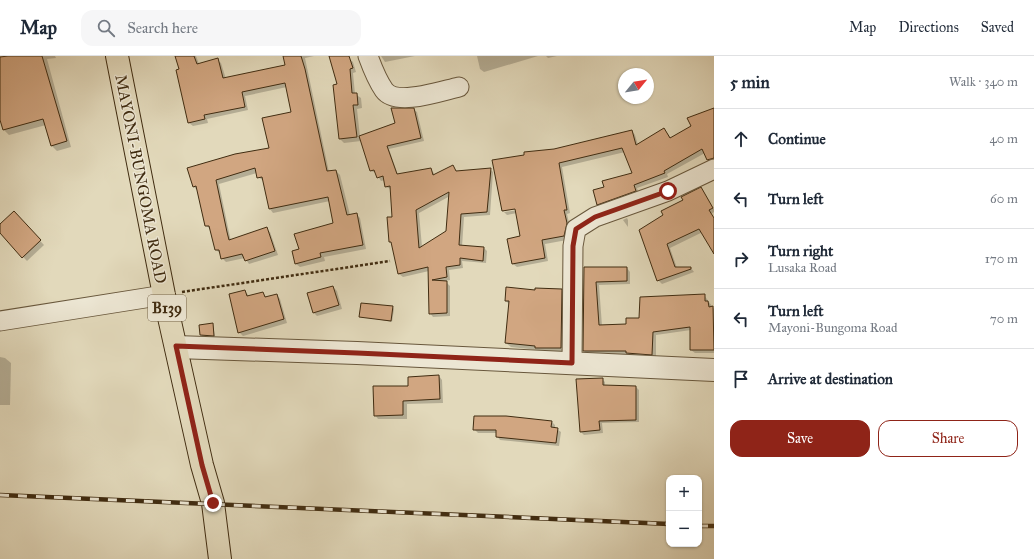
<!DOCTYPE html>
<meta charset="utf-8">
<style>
:root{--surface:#fff;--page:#f6f6f7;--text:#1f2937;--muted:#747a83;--line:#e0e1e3;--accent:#8f2418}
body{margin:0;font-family:"IM FELL Great Primer",serif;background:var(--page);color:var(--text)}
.controls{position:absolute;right:12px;bottom:12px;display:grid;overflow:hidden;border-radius:8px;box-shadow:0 1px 3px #0004}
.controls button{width:36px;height:36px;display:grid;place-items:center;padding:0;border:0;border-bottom:1px solid var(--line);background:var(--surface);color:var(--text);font:20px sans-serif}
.compass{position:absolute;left:618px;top:12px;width:36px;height:36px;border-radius:50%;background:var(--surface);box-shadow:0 1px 3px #0004;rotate:60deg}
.stop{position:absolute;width:12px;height:12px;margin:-9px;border:3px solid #8f2418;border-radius:50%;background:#fff}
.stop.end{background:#8f2418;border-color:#fff;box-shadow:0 1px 4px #0008}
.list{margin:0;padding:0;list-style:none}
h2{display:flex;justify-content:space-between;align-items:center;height:52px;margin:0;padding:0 16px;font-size:17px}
h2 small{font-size:13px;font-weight:400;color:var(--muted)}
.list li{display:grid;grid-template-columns:26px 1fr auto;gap:12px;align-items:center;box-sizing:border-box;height:60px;padding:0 16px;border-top:1px solid var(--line)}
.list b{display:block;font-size:15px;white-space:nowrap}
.list p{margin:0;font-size:13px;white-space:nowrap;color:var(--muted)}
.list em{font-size:13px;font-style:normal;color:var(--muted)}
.actions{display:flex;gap:8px;padding:12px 16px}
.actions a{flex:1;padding:9px 0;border:1px solid var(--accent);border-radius:12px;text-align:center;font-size:14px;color:var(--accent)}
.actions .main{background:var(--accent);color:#fff}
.icon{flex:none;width:22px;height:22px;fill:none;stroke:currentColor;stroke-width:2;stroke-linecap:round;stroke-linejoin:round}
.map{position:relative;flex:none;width:714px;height:503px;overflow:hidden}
header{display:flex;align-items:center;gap:24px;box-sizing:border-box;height:56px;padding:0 20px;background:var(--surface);border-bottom:1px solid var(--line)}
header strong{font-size:19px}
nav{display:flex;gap:22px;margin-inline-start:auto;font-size:14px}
.search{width:280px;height:36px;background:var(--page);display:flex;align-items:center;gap:10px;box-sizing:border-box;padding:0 14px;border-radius:12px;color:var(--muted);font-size:15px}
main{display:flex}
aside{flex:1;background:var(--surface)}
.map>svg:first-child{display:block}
</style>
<header>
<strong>Map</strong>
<div class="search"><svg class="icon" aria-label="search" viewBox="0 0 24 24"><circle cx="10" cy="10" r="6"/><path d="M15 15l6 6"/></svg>Search here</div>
<nav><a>Map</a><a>Directions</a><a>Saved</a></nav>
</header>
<main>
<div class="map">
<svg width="714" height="503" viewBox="0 0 714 503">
<rect width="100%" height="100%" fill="#e2d9bb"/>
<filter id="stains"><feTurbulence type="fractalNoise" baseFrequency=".005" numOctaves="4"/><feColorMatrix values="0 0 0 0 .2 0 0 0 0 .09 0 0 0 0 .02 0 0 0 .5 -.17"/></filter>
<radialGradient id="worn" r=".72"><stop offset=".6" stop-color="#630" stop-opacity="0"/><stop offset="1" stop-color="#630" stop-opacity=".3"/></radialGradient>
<!-- shadow -->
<g fill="#0003" fill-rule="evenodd">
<polygon points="0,0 1,2 15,0 55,0 56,2 47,3 71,91 57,95 52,90 46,69 9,79 4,74 0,61"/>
<polygon points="176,0 196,0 199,8 217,4 221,7 226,23 286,10 284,0 314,0 305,2 329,116 336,115 340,119 350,159 356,158 360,162 366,193 324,201 325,205 300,211 296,208 300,194 334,168 330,145 273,157 270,153 264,125 258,121 257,117 219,128 230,181 231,184 266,173 270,176 278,199 249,208 245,202 226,206 222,202 221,198 216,194 211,173 206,170 197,134 193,130 270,93 292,56 287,31 245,40 248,54 207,63 208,67 193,70 189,67 181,14"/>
<path d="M330,0H346L353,6L356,16L353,17L355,38L361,42L362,52L357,53L360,81L396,67L413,53L417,56L424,85L389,93L398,119L431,113L435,119L453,110L457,116L490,113L493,116L490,159L464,161L462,191L484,192L487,195L486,207L462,205L463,212L449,214L450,224L445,225L450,230V260L433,261L430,257L429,215L403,221L399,218L393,188L390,186L393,162L391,133L386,131L385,124L381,125L376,117L371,115L361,85L344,87L340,83L338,29ZM450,140L447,175L422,191L419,157Z"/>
<polygon points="381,0 415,0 385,6"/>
<polygon points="477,0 538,0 484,16 480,13"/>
<polygon points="546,0 557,0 548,2"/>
<path d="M714,52V107H711L708,104L705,97L667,118L668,121L637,132L639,138L602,152L598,148L605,132L633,118L625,96L562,111L570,157L567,158L570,171L567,184L545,188L548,205L517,211L513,208L509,184L521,181L517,157L507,159L503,155L493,105L554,94L632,75L635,79L638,89L664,73L671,82L692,70ZM520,152V154L504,156V154Z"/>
<polygon points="701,133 714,153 714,156 711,158 714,162 714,167 711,172 670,192 677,212 691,212 694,216 662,228 658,224 640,175"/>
<polygon points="14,157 44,189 27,205 0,176 0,170"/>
<polygon points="627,162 628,164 628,171 623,164"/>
<polygon points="585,212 627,212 630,216 630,228 599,229 602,270 627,269 704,239 714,253 714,297 695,297 691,294 691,274 656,279 656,302 631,300 628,298 588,298 584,295"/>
<polygon points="333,231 337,235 342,253 317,260 314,257"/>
<polygon points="561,234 566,239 565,296 541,296 538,294 511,291 506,287 510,249 506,245"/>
<polygon points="245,235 249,240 263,237 267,242 277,239 280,243 287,267 243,280 239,276"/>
<polygon points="393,251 394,253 392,266 360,260"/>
<polygon points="213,268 215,281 202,280 201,279"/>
<polygon points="0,301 5,302 11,307 10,349 0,349"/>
<polygon points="439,320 442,324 443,347 407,348 407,363 378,363 375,359 409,331"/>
<polygon points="602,323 605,326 605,330 636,331 639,334 639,366 602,367 603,377 584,379 581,376 577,324"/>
<polygon points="552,366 555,369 555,372 561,376 559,390 500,384 497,380 497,377 478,377 474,373"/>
</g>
<!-- building -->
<g fill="#d1a681" stroke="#402c11" fill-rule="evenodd">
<polygon points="8,0 42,0 67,85 51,90 43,63 3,74 0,64 0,1"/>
<polygon points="175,0 194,0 197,8 218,2 223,22 285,9 283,0 301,0 305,13 327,115 336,114 347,159 357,157 363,189 320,197 321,201 295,208 292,195 299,193 294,178 333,167 328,141 269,153 262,121 257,122 255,112 216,124 227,176 229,184 267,171 275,195 245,205 242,198 221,203 219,194 215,194 209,170 205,170 196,130 193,131 187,112 235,98 269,92 262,62 291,56 285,27 242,36 245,51 204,59 205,63 188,67 176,14 179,13"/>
<polygon points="329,0 349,0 353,12 350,13 352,37 357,37 358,49 353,49 357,81 339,83 333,29 337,28"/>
<path d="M391,52H414L421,82L387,90L397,118L431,112L433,119L453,109L456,115L491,112L487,156L461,158L459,189L484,191L483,205L460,202V209L446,211L447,221L432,224L447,225V257L429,258L428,211L398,218L391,186H389L387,161H392L390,130L385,131L383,120L377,122L374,114L370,115L359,80L395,67ZM449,136L446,175L419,192L416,154Z"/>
<polygon points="714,52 714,102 707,104 702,93 664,115 665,117 634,129 636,135 597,149 593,134 604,131 602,125 632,117 622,92 559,107 567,154 564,154 567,167 564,180 542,184 545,202 512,208 507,183 520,180 515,153 502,155 492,104 524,99 524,96 554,93 632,74 636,89 664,72 670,82 691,70 687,62"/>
<polygon points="701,131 713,152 709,154 714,162 714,198 699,173 667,188 675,211 691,211 691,213 657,225 639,174 663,159 661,155 683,144 681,141"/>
<polygon points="14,155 41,184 22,202 0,177 0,168"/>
<polygon points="584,211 627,211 627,225 596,226 599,269 626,268 626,262 639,262 640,241 705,238 705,245 708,245 709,251 713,250 714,294 690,294 690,271 653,276 652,299 626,297 626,295 583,295"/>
<polygon points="333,230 339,249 313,257 307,237"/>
<polygon points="506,231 535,234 535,232 562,233 561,292 535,292 535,290 505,287 509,245 505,245"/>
<polygon points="245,234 247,240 263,236 265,241 277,238 284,263 238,277 229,238"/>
<polygon points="361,247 393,250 391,265 359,261"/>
<polygon points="213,267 214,280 200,279 199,269"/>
<polygon points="439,319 440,343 403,345 403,359 374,360 373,330 408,330 408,321"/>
<polygon points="603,322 603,329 636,330 636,364 599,365 600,374 580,376 576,323"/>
<polygon points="474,360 506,360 552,365 551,371 558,372 556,387 496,381 496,374 473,374"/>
</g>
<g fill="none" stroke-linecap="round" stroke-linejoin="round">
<!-- minor casing -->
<g stroke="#68573c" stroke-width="21">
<g id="minor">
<path d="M368,0C372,11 377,24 384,34C396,51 441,35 459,31"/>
<polyline points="0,265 164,239"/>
<polyline points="572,307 573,190 576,173 595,161 668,135 714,113"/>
</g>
</g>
<!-- tertiary casing -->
<g stroke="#68573c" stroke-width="24">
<polyline id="tertiary" points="176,291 357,297 714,314"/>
</g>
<!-- primary casing -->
<g stroke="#402c11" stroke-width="24">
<polyline id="primary" points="117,0 164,239 202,409 213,447 220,503"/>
</g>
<!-- path -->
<polyline stroke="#402c11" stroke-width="2.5" stroke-dasharray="3 2" stroke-linecap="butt" points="182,236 390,205"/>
<!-- minor -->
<use href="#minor" stroke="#ece6d3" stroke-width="19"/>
<!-- tertiary -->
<use href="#tertiary" stroke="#ece6d3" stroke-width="22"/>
<!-- primary -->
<use href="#primary" stroke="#e2d9bb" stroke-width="22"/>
<!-- rail casing -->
<g stroke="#402c11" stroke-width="4.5">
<g id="rail">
<polyline points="0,439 669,468"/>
<polyline points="699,470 714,470"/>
</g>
</g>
<!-- rail -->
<use href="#rail" stroke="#ece6d3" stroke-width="3" stroke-dasharray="9" stroke-linecap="butt"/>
</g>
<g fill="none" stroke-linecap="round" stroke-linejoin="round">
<!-- route -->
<polyline stroke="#8f2418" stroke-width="5" points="213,447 202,409 176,290 357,297 572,307 573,190 576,173 595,161 668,135"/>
</g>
<g text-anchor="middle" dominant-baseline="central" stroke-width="3" stroke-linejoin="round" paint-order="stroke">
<!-- shield labels -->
<rect fill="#ece6d3" stroke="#74644b" stroke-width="1" x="148" y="239" width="38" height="26" rx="3"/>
<g font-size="15" font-weight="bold" fill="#402c11">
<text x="167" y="252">B139</text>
</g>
<!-- street labels -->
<g font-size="16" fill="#402c11" stroke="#ece6d3">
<text transform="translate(141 123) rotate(79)">MAYONI-BUNGOMA ROAD</text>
</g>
</g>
<rect width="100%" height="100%" filter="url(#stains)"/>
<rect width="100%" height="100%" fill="url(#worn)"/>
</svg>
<div class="controls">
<button>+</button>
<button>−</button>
</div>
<svg class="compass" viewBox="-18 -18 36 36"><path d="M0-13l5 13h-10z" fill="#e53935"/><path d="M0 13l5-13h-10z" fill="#747a83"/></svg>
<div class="stop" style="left:668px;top:135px"></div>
<div class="stop end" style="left:213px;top:447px"></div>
</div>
<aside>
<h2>5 min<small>Walk · 340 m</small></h2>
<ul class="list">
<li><svg class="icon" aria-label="ahead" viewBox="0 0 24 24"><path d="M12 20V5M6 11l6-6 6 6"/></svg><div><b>Continue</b></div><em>40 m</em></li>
<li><svg class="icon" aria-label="left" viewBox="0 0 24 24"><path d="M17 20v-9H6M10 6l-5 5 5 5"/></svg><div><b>Turn left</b></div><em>60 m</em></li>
<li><svg class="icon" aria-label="right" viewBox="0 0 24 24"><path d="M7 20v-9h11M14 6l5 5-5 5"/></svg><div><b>Turn right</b><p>Lusaka Road</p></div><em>170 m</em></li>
<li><svg class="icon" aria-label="left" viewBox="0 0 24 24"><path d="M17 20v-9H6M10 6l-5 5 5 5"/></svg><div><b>Turn left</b><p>Mayoni-Bungoma Road</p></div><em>70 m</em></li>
<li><svg class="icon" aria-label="arrive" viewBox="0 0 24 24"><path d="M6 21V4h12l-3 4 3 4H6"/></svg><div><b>Arrive at destination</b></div></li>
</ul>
<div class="actions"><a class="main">Save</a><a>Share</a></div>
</aside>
</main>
